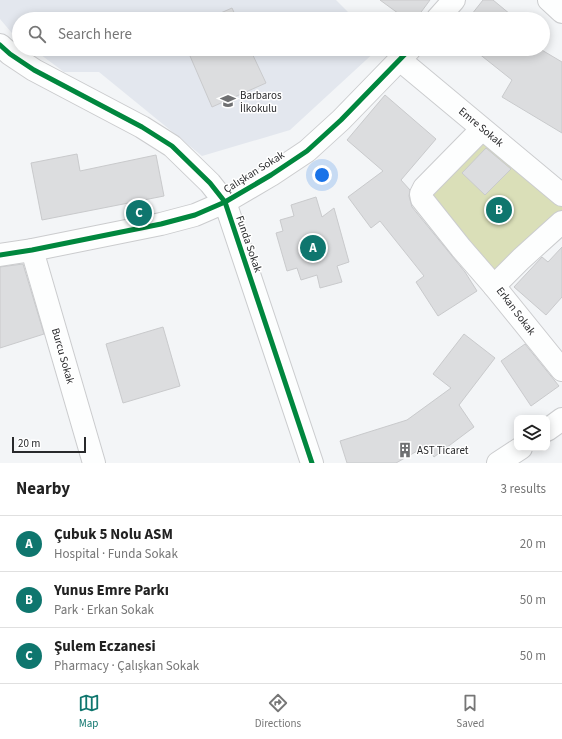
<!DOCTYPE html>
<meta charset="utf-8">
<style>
:root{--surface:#fff;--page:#f2f2f2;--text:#222;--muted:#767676;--line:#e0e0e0;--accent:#0f766e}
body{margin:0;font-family:"Source Sans 3",sans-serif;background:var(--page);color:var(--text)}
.controls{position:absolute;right:12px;bottom:12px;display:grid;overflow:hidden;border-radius:8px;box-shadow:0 2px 10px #0003}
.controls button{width:36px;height:36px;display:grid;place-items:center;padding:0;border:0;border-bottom:1px solid var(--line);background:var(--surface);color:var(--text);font:20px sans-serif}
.scale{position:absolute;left:12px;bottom:10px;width:74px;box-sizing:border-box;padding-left:4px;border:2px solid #28292b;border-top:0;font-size:11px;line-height:14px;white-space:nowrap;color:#28292b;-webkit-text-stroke:3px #fff;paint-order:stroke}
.you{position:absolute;left:322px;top:175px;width:14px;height:14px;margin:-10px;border:3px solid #fff;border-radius:50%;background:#1a73e8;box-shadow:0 0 0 6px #1a73e833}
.badge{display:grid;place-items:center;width:26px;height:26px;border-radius:50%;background:var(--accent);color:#fff;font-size:13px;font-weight:700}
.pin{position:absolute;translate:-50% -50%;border:2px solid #fff;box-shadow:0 1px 4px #0006}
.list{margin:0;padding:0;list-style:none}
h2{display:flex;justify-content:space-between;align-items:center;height:52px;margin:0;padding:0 16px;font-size:17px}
h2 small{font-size:13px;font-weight:400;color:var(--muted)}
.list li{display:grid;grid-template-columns:26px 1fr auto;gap:12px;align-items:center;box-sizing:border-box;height:56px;padding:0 16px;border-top:1px solid var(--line)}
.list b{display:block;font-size:15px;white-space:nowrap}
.list p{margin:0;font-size:13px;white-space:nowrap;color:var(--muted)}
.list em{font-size:13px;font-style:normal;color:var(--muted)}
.icon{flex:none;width:22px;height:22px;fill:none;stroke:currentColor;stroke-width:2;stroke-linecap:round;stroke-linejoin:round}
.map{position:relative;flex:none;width:562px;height:463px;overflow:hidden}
.search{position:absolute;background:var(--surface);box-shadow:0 2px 10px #0003;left:12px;right:12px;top:12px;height:44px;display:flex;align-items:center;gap:10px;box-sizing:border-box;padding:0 14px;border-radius:22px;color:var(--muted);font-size:15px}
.sheet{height:220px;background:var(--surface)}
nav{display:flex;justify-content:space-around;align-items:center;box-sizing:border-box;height:56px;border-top:1px solid var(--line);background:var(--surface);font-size:11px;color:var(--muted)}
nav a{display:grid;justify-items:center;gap:2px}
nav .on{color:var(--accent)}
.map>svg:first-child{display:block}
</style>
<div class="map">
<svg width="562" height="463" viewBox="0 0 562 463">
<rect width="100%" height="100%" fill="#f3f5f7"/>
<!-- built -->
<g fill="#e3e7ee">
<polygon points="0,0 336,0 355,19 19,19 19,39 11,32 0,19"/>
<polygon points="33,49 378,49 290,130 202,156 99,72 64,72"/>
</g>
<!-- green -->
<polygon fill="#dadfb8" points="485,143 562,206 562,215 490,283 424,195"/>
<!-- building -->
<g fill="#dcdddf" stroke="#c9cacc">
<polygon points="380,0 430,0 416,19 406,19"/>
<polygon points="483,0 493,0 516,19 468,19"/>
<polygon points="232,8 237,19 207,19"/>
<polygon points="187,49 250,49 266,83 212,107"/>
<polygon points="473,49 540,49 562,62 562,133 502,97 512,80"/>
<polygon points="385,95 436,139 401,180 410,190 409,196 412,207 465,272 477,291 438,316 416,282 424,276 380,221 371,228 348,197 383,171 347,140"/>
<polygon points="486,148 511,169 485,195 462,173"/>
<polygon points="77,154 80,171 156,155 164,196 42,220 31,163"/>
<polygon points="316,197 322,217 334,208 349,262 337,266 342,282 320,288 317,275 301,280 297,268 287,271 276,233 283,231 280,220 294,216 291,205"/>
<polygon points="562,247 562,297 546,315 514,287 542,257 548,262"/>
<polygon points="23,264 44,334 0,348 0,267"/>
<polygon points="163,327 180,386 123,403 106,344"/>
<polygon points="464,334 495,358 459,405 474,427 434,457 426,446 396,463 347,463 340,441 407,420 451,388 433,374"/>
<polygon points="525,344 559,386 531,406 501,361"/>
</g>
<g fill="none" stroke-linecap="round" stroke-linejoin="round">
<!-- minor casing -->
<g stroke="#cbccce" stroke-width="24">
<g id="minor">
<polyline points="549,0 562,12"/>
<polyline points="437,19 454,0"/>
<polyline points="0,45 10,54 34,70 142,127 172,146 210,183 225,202 312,463"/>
<polyline points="400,60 562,195"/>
<polyline points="482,129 424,188 421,194 422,199 461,248 494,286"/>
<polyline points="562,222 521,259 494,286 562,370"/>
<polyline points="32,250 94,463"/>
<polyline points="0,255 32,250 161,224 195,215 225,202 271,175 307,151 341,120 410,49"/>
<polyline points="547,430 562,419"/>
<polyline points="498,463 521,448"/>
</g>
</g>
<!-- minor -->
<use href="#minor" stroke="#fdfefe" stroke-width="22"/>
<!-- cycleway casing -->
<g stroke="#fff" stroke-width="8">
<g id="cycleway">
<polyline points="0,45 10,54 34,70 142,127 172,146 210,183 225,202 312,463"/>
<polyline points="0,255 32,250 161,224 195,215 225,202 271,175 307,151 341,120 410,49"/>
</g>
</g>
<!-- cycleway -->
<use href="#cycleway" stroke="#00873e" stroke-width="5"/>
</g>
<!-- icons -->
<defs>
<g id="school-bare" transform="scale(1.2)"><path d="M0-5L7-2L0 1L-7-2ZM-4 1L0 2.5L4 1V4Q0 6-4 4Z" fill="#6f7072" stroke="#fff" stroke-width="2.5" paint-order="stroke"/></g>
<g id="building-bare" transform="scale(1.2)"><path d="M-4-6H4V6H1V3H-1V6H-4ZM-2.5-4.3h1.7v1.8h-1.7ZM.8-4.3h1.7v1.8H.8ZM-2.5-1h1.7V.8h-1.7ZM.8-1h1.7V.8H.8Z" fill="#6f7072" stroke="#fff" stroke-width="2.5" paint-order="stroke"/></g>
</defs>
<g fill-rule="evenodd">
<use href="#school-bare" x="228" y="101"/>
<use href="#building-bare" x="405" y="450"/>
</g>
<g text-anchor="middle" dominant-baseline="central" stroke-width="3" stroke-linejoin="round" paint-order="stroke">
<!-- poi labels -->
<g font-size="11" fill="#28292b" stroke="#fff" text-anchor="start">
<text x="240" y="95">Barbaros<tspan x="240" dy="13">İlkokulu</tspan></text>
<text x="417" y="450">AST Ticaret</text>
</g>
<!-- street labels -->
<g font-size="11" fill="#28292b" stroke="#fff">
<text transform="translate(481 127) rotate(40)">Emre Sokak</text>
<text transform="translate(254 172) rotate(-32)">Çalışkan Sokak</text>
<text transform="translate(249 244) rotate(71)">Funda Sokak</text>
<text transform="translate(516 311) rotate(53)">Erkan Sokak</text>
<text transform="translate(63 356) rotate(74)">Burcu Sokak</text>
</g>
</g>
</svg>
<div class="controls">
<button><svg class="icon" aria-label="layers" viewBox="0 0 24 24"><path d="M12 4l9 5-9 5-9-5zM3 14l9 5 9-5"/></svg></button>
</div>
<div class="scale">20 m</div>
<div class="you"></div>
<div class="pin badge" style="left:313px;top:248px">A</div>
<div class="pin badge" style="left:499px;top:210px">B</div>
<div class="pin badge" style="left:139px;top:213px">C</div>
<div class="search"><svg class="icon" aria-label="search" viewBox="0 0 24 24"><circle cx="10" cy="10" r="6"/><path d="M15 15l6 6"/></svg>Search here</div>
</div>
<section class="sheet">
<h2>Nearby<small>3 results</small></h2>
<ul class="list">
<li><span class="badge">A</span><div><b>Çubuk 5 Nolu ASM</b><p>Hospital · Funda Sokak</p></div><em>20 m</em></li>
<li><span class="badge">B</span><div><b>Yunus Emre Parkı</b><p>Park · Erkan Sokak</p></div><em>50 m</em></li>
<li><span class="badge">C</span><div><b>Şulem Eczanesi</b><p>Pharmacy · Çalışkan Sokak</p></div><em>50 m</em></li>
</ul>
</section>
<nav>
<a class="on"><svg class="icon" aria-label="map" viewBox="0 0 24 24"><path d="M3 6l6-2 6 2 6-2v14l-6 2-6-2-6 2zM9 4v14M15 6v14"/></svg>Map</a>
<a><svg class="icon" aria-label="directions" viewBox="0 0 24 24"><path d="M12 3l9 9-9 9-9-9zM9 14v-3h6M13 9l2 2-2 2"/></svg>Directions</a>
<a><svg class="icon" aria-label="saved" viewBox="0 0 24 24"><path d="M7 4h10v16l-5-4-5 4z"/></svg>Saved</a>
</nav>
